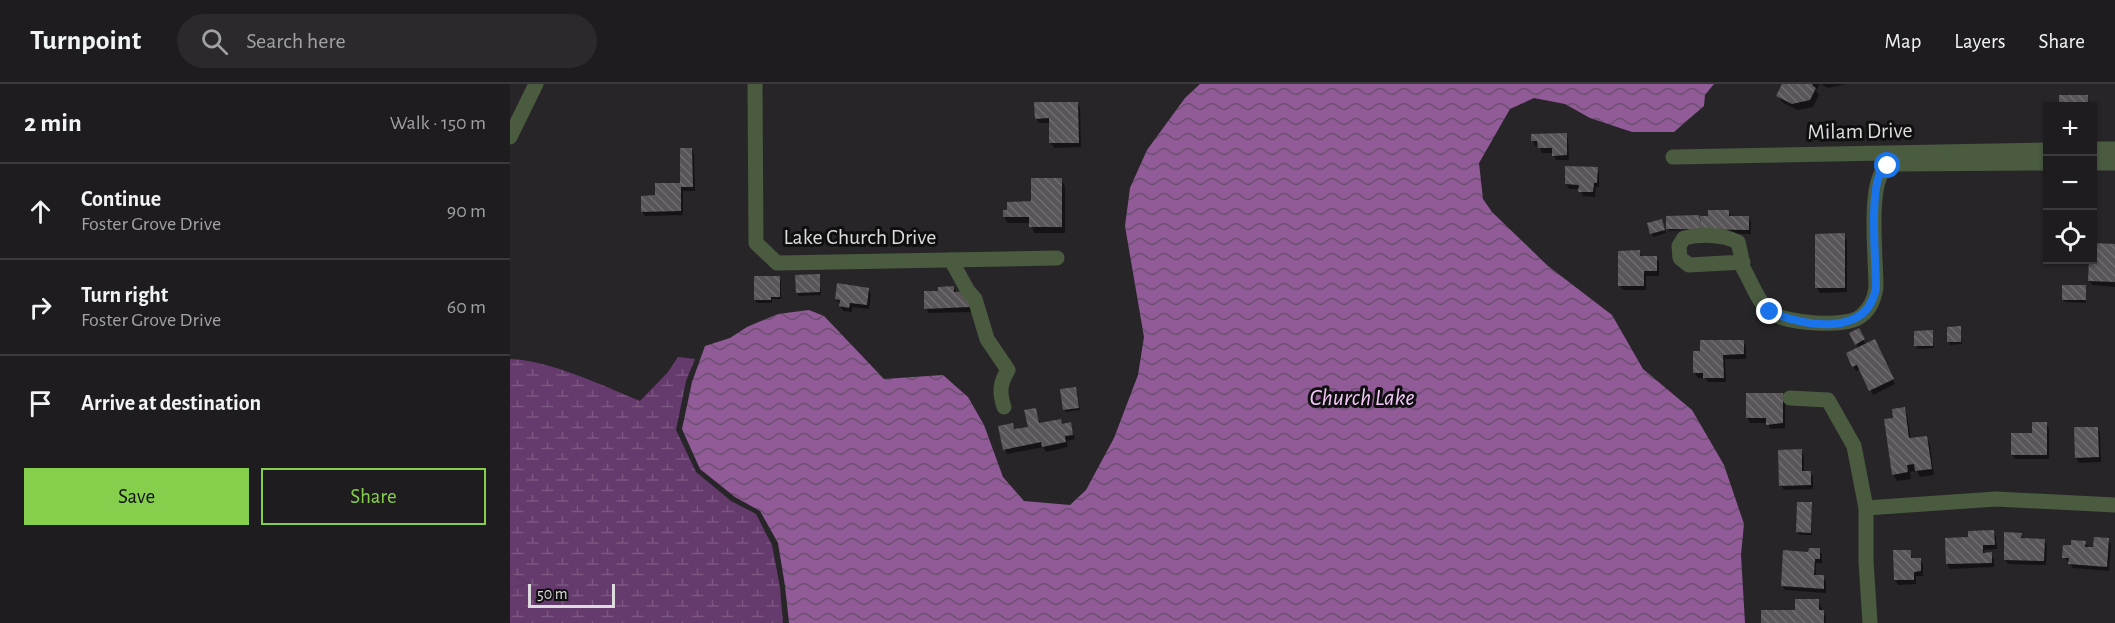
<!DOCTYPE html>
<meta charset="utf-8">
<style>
:root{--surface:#1e1c1f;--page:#2b292c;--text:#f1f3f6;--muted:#a1a1a4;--line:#3c3a3d;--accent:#85cf4c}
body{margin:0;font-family:"Alegreya Sans",sans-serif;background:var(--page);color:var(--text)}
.controls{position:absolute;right:18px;top:18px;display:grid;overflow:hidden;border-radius:0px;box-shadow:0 2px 4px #0004}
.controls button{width:54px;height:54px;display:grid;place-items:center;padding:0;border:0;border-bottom:2px solid var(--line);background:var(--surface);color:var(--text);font:30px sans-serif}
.scale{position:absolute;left:18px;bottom:15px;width:87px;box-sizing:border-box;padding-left:6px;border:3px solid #dddbdd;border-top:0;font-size:16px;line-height:21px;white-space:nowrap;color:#dddbdd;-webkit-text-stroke:4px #100f10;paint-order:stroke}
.stop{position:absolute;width:18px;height:18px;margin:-14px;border:4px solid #1a73e8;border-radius:50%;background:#fff}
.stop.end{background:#1a73e8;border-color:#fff;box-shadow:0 2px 6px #0008}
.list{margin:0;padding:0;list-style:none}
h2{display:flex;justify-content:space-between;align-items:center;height:78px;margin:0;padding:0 24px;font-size:26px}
h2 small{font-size:20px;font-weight:400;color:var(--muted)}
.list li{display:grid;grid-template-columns:39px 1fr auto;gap:18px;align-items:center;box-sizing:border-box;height:96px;padding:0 24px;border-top:2px solid var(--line)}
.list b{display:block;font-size:22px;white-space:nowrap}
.list p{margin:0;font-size:20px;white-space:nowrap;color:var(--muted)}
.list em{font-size:20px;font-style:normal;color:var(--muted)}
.actions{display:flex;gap:12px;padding:18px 24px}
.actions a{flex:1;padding:14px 0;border:2px solid var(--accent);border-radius:0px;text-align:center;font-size:21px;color:var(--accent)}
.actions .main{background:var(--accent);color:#111}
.icon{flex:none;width:33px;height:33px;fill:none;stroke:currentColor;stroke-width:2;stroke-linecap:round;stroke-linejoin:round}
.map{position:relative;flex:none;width:1605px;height:539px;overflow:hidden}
header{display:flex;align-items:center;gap:36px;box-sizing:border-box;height:84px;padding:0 30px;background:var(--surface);border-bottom:2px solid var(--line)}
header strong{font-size:28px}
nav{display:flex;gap:33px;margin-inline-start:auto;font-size:21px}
.search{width:420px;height:54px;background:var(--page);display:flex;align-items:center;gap:15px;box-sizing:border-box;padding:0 21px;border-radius:33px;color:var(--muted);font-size:22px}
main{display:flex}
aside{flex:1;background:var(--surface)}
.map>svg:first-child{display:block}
</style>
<header>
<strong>Turnpoint</strong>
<div class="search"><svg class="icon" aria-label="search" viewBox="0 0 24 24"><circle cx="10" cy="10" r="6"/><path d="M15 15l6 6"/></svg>Search here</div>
<nav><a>Map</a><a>Layers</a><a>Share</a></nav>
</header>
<main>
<aside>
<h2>2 min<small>Walk · 150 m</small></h2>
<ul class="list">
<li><svg class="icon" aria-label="ahead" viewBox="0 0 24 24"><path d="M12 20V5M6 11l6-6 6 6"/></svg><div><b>Continue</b><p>Foster Grove Drive</p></div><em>90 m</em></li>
<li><svg class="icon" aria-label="right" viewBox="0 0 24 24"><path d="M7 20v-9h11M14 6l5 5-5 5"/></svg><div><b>Turn right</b><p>Foster Grove Drive</p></div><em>60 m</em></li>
<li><svg class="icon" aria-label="arrive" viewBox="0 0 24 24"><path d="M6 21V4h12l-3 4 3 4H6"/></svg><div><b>Arrive at destination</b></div></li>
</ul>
<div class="actions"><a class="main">Save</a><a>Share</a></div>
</aside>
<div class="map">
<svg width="1605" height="539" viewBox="0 0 1605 539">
<defs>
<pattern id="forest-firs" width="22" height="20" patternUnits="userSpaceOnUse" patternTransform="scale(1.5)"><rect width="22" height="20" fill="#653a6c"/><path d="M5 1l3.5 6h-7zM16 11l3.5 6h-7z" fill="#7b5681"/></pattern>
<pattern id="wetland-marsh" width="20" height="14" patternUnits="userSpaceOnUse" patternTransform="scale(1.5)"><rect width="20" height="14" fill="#653a6c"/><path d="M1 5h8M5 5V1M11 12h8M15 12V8" fill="none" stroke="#7b5681"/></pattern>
<pattern id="water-waves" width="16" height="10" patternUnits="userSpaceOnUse" patternTransform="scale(1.5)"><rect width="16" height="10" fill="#905b97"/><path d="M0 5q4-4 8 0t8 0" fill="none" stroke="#6d5071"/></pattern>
<pattern id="building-back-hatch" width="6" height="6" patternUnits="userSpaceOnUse" patternTransform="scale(1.5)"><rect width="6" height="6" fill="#595559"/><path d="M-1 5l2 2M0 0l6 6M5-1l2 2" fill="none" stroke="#706d70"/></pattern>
</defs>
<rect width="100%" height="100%" fill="#282529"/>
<!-- forest -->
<polygon fill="url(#forest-firs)" points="0,489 19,499 0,504"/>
<!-- wetland -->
<path fill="url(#wetland-marsh)" d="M168,273L185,275L176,297L166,346L186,388L221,417L246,430L262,461L270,503L273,539H0V504L19,499L0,489V275C39,276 94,302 130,317L158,288Z"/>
<!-- water -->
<polygon fill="url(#water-waves)" points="690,0 1204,0 1195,11 1194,22 1164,48 1122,48 1080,34 1055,20 1024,14 1000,25 969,79 973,115 982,128 1038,182 1102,231 1133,285 1182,326 1214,381 1234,440 1231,471 1235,539 279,539 275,502 268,459 250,427 225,413 190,385 172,345 182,298 195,262 220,254 237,243 268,230 299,226 314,232 374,295 433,291 458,313 474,341 493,393 514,417 560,421 576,406 604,354 628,291 634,253 615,142 620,104 637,66 675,14"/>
<!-- shadow -->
<g fill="#0007">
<polygon points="1274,0 1310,0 1306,7 1309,11 1303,23 1287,26 1272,18 1268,12"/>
<polygon points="1311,0 1337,0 1318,4"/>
<polygon points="1577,12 1580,22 1550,22 1550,13"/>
<polygon points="568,19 570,24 571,63 544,64 541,59 541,39 529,39 526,34"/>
<polygon points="1056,51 1058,55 1059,76 1046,76 1043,69 1032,69 1029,61 1025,62 1023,57"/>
<polygon points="181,65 184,70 185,107 173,107 173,131 135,132 132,127 146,113 172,100"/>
<polygon points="1087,84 1089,89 1089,103 1086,103 1085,113 1073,112 1070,105 1059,105 1056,100"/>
<polygon points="551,96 555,102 555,149 524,149 521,139 498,139 494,133 499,127 523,119"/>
<polygon points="1218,127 1221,132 1238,133 1241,138 1241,150 1195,150 1192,146 1159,147 1158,144 1189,133 1192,139"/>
<polygon points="1139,140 1153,140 1156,149 1143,153"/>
<polygon points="1334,151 1337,156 1337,208 1310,209 1307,204"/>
<polygon points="1605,161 1605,203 1582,201 1579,197 1580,176"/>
<polygon points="1129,168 1132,173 1146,174 1149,178 1149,192 1136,192 1136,206 1113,206 1110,202"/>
<polygon points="309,192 311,211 289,212 287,209"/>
<polygon points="269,194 271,197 271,215 262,215 262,219 247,219 245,216"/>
<polygon points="1575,203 1576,219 1555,218 1553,216"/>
<polygon points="444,204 447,209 458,209 462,228 419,229 416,224 430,208"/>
<polygon points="358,205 361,210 359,225 342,223 342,228 333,227 326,215"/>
<polygon points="1450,244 1452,260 1440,261 1439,258"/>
<polygon points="1348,246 1356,261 1367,261 1385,300 1363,311 1350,285 1346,287 1338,270 1349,264 1341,250"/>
<polygon points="1405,248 1422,248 1424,264 1407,265"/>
<polygon points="1233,257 1236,262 1236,275 1215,275 1216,298 1198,298 1195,294 1188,294 1185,289 1184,269"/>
<polygon points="567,307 570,326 556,328 554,325"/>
<polygon points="1272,311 1275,315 1275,344 1260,345 1258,339 1240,339 1237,334"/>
<polygon points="1394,325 1397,331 1401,355 1416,353 1420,360 1424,391 1410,393 1407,387 1400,388 1401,395 1387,397 1383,390 1385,335"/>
<polygon points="525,326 530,340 550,336 553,341 560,340 565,355 557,357 558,363 536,368 533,363 497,370 495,365 502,341 506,347 519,344"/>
<polygon points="1536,340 1539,345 1539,375 1505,375 1502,370"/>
<polygon points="1588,344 1590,349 1591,378 1569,379 1566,374"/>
<polygon points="1291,367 1294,372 1294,388 1300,388 1303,393 1303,405 1274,406 1271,401"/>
<polygon points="1301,420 1302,422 1302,451 1289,451 1288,448"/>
<polygon points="1484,448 1486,453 1487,465 1474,466 1475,470 1481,470 1484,475 1484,483 1440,485 1437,480 1436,455 1459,454"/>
<polygon points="1511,450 1514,456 1534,456 1537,461 1536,481 1498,480 1495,476"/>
<polygon points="1598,456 1601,461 1599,487 1563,484 1554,473 1562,463 1575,458 1578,463 1585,465"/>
<polygon points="1309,466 1312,471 1312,479 1306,479 1306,492 1313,493 1316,498 1316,509 1275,506 1272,501"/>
<polygon points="1400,467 1403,476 1410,476 1413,480 1413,492 1406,492 1406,500 1388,501 1385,496"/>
<polygon points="1308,516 1316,534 1316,539 1253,539 1286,527"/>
</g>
<!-- building -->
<g fill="url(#building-back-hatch)">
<polygon points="1272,0 1303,0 1302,1 1306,4 1300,16 1282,20 1266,12"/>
<rect x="1549" y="11" width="29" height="11"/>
<polygon points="524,18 568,18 569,59 539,59 539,34 525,35"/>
<polygon points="1057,49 1057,71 1042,72 1042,64 1028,64 1027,57 1021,57 1021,50"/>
<polygon points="170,64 182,64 183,103 171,103 171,127 131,128 131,112 145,111 145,99 170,99"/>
<polygon points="1055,82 1088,83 1087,99 1084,99 1083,108 1068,108 1069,101 1055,100"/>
<polygon points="521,94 552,94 552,143 519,143 519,133 493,133 493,126 497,126 497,118 521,117"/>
<polygon points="1198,126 1219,126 1219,132 1239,132 1239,146 1156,145 1156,132 1189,131 1191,140 1190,132 1198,132"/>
<polygon points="1152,135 1155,146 1140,150 1137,139"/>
<polygon points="1335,149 1335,204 1305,204 1305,150"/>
<polygon points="1582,159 1605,160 1605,198 1578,197 1579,176 1582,176"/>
<polygon points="1130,166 1130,172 1147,172 1147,187 1134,187 1134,202 1108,202 1108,167"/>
<polygon points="310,190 310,208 286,209 285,191"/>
<polygon points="244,192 270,192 270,213 261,213 261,216 244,216"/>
<polygon points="327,199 359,204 357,221 340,219 339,224 329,222 330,216 325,215"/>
<rect x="1552" y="201" width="24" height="15"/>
<polygon points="444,202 444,208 459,207 460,223 414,225 414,207 428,207 428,203"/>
<polygon points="1451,242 1451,258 1437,258 1437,243"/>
<polygon points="1349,244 1355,255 1345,261 1339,249"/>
<polygon points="1423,246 1423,262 1404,262 1404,247"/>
<polygon points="1365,255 1384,295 1359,307 1347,281 1342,283 1336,269"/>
<polygon points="1190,256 1234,256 1234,270 1213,271 1214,294 1193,294 1193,289 1183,289 1183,267 1190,267"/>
<polygon points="566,303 569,324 553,326 550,305"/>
<polygon points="1236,309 1273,309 1273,339 1256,341 1256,334 1236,334"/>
<polygon points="1395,323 1399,354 1417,352 1422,385 1405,387 1404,380 1397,381 1398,388 1382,391 1374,335 1383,334 1382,325"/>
<polygon points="526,324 529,339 551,335 552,340 561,338 563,351 555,352 556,358 532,363 531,358 493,366 488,342 503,339 504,345 518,343 514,326"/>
<polygon points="1522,338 1537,338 1537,371 1501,371 1501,349 1522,349"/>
<polygon points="1564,343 1588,343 1589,373 1565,374"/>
<polygon points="1292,365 1292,387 1301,387 1301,401 1269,402 1268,366"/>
<polygon points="1287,418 1302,418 1301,449 1286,448"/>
<polygon points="1484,446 1485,461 1473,461 1473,469 1482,468 1482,479 1436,480 1435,454 1458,453 1458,447"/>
<polygon points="1494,448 1512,449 1511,454 1535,455 1534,477 1494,476"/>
<polygon points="1584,453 1599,454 1597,483 1558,480 1559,474 1552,474 1553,461 1561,461 1561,456 1576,457 1575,463 1583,463"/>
<polygon points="1299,464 1310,464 1310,475 1305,475 1304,491 1314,491 1314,505 1271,502 1273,466 1298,468"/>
<polygon points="1383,466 1401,466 1401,474 1411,474 1411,487 1404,488 1404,496 1384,496"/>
<polygon points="1285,515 1309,515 1309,526 1314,526 1314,539 1251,539 1251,526 1285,526"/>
</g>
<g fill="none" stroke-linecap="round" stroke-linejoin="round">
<!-- minor -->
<g stroke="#4a5b40" stroke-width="15">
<polyline points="245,0 246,159 267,179 547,174"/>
<polyline points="0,53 26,0"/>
<polyline points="1582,65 1605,65"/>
<polyline points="1163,73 1538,66"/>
<polyline points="1582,79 1605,79"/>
<path d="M441,176L458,207L465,215L477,255L498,286C490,299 489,308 494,323"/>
<path d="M1233,178L1179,181L1170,174L1169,162L1174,154C1191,150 1212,150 1228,158C1230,166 1232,175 1233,184C1241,197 1248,219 1260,228C1277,240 1336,244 1351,232C1361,224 1364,215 1366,204C1366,176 1359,113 1371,90C1374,84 1380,82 1386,80L1538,79"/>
<polyline points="1280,314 1318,316 1344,362 1356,424 1356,477 1360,539"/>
<polyline points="1356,424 1486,415 1605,421"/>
</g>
</g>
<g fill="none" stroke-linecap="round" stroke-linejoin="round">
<!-- route -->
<path stroke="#1a73e8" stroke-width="8" d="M1260,228C1295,242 1357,254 1366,204C1366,179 1359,108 1371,88C1372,87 1377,83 1378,82"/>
</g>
<g text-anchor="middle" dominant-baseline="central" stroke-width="6" stroke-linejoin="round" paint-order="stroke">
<!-- street labels -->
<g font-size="22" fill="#dddbdd" stroke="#100f10">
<text transform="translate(1350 47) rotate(-1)">Milam Drive</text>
<text x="350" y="153">Lake Church Drive</text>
</g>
<!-- water labels -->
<g font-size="24" font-style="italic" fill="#f5c8fb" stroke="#100f10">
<text x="852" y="314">Church Lake</text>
</g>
</g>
</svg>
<div class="controls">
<button>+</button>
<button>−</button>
<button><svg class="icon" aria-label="locate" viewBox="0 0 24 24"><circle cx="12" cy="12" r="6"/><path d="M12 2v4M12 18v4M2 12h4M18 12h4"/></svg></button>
</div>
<div class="scale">50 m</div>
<div class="stop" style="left:1378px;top:82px"></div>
<div class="stop end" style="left:1260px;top:228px"></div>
</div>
</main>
